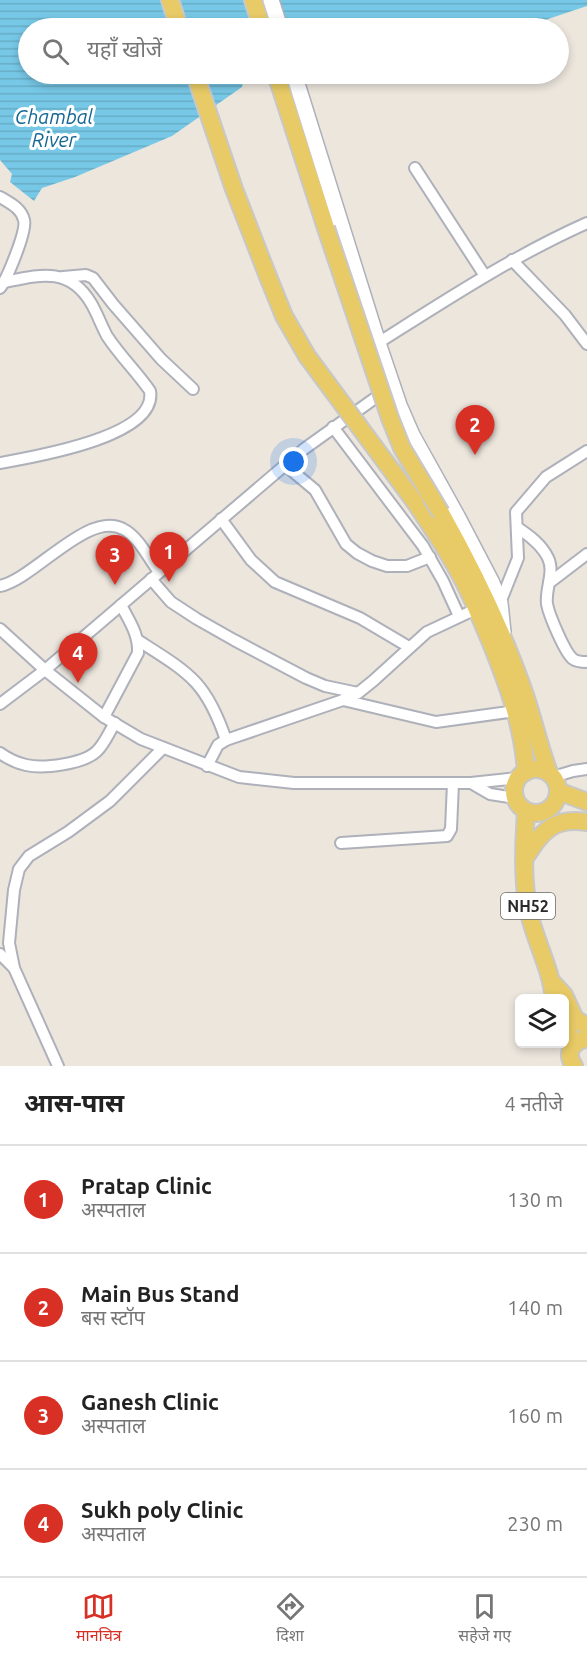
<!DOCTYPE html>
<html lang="hi">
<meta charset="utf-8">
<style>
:root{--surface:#fff;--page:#f6f6f6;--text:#222;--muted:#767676;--line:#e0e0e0;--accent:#d93025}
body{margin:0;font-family:Ubuntu,"Noto Sans Devanagari",sans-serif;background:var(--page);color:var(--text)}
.controls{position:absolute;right:18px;bottom:18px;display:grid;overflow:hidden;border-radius:9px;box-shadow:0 3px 9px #0003}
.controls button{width:54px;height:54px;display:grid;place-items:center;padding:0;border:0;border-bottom:2px solid var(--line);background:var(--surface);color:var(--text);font:30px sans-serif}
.you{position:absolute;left:294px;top:462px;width:21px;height:21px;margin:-15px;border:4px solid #fff;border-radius:50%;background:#1a73e8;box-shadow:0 0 0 9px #1a73e833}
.badge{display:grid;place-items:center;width:39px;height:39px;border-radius:50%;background:var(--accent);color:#fff;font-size:20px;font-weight:700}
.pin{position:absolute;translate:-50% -50px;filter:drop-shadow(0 2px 3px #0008)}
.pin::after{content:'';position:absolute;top:32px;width:21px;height:18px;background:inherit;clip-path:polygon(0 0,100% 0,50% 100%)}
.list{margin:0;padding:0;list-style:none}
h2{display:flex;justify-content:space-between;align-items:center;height:78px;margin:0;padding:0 24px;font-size:26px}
h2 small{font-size:20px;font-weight:400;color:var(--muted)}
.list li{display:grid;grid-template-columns:39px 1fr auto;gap:18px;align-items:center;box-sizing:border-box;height:108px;padding:0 24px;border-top:2px solid var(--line)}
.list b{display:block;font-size:22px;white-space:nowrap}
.list p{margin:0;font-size:20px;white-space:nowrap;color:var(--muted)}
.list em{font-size:20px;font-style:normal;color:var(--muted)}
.icon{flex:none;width:33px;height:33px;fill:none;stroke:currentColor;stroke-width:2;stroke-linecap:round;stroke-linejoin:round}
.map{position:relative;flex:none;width:587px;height:1066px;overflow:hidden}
.search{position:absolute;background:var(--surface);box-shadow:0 3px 9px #0003;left:18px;right:18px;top:18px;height:66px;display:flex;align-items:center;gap:15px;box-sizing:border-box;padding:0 21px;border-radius:33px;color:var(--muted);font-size:22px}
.sheet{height:510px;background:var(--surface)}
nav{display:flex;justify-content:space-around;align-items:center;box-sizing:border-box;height:84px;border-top:2px solid var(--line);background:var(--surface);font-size:16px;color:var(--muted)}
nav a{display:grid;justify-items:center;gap:3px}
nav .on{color:var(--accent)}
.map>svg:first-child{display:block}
</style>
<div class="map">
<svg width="587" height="1066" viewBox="0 0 587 1066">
<defs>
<pattern id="water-rules" width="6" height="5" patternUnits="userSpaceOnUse" patternTransform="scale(1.5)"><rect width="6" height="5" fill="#77c8e7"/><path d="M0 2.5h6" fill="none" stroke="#67acc6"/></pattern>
</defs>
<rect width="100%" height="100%" fill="#ece6dd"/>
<!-- water -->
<polygon fill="url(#water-rules)" points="0,0 587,0 587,6 521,28 298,28 295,24 270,28 28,28 28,74 245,74 242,87 172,136 75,177 42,188 34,201 10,182 12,174 0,160"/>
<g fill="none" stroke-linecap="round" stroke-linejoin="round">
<!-- street casing -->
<g stroke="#aeb0ba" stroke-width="14">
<g id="street">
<polyline points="415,168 485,276"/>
<path d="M0,197C10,203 21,208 24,220C27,231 7,279 0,288"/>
<polyline points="512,260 565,315 587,344"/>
<polyline points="63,277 86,275 93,278 113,304 161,359 193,389"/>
<path d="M378,343C446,300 513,256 587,223"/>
<polyline points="333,427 423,546 443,581 459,616"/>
<path d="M0,463C33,457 158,437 150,391C137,372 120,356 107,336C101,325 97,313 91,303C69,266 39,275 5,282"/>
<polyline points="285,465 315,490 346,544 357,553 372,561 387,566 407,566 430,557"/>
<polyline points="221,519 251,560 275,582 360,618 409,647"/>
<path d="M518,528C530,536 542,545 548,558C555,572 545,589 547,604C549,615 565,653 573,659C577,662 582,662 587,662"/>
<polyline points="151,579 171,602 197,619 234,640 306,678 325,686 358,693"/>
<polyline points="549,583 587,554"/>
<path d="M0,586C34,579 88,510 123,529C138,536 149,559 159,572"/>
<polyline points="500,603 518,558 516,512 546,477 587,451"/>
<polyline points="0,629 45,670 104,717 141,739 239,777 294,783 471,783 518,778"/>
<path d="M139,641C189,673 206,681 226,740"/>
<polyline points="343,700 436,722 516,711"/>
<polyline points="0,704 45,670 304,449 385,391"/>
<path d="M104,717L138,653C139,634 129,621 121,605"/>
<path d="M0,753C7,758 17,763 26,765C43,769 84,764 97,751C105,743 109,732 115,723"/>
<polyline points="207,766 218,745 226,740 343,700 358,693 373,681 427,632 476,609"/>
<polyline points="553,777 573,771 587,769"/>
<polyline points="471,783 490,794 515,798"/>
<polyline points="341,843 447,836 451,829 453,783"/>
<polyline points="0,954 14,968"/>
<polyline points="58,1066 14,968 9,943 14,890 19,869 29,856 68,832 110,801 163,748"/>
</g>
</g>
<!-- secondary casing -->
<g stroke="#aeb0ba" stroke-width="18">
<g id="secondary">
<polyline points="271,0 280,28"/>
<polyline points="294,74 378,343 399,405 412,435 457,516 492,583 500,603 503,632"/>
</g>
</g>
<!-- primary casing -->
<g stroke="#c8c8c8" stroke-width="20">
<g id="primary">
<polyline points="170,0 179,28"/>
<polyline points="253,0 262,28"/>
<polyline points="195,74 234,189 267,274"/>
<polyline points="276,74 326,228"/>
<path d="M415,502C434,531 454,560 469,592C477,609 484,626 491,643C508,685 523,726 526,772"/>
<path d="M441,513C474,572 504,633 526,698C534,723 540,748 549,773"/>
<circle cx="536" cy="791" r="22"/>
<polyline points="558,791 587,802"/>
<path d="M526,811C524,845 522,880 529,913C536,943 551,969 554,999"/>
<path d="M525,858C542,832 552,817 587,822"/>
<polyline points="552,982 564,995 575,1019 587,1026"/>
<polyline points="564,1022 574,1044"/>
<path d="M574,1066C565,1053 572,1041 587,1039"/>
</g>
</g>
<!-- street -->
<use href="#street" stroke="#fff" stroke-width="10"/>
<!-- secondary -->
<use href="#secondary" stroke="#fff" stroke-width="15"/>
<!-- primary -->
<use href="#primary" stroke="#e8cb66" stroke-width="16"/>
<!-- primary-bridge casing -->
<g stroke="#c8c8c8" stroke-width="20" stroke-linecap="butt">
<g id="primary-bridge">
<polyline points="326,228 390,418 402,448 441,513"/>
<polyline points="267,274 284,316 307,356 415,502"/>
</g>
</g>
<!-- primary-bridge -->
<use href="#primary-bridge" stroke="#e8cb66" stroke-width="16"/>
</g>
<g text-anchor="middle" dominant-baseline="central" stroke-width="6" stroke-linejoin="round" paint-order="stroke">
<!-- shield labels -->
<rect fill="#fff" stroke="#6a6a6a" stroke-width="1.5" x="501" y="893" width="54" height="26" rx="4.5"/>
<g font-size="16" font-weight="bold" fill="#2a2a2a">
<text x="528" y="906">NH52</text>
</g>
<!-- water labels -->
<g font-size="20" font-style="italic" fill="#156794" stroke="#fff">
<text x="54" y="116">Chambal<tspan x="54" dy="23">River</tspan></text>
</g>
</g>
</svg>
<div class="controls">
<button><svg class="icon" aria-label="layers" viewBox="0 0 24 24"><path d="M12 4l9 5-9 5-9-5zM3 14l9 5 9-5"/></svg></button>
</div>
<div class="you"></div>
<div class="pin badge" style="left:169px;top:582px">1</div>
<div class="pin badge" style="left:475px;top:455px">2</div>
<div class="pin badge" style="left:115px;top:585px">3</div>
<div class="pin badge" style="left:78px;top:683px">4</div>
<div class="search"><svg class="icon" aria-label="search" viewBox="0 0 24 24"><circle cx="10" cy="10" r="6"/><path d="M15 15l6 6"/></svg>यहाँ खोजें</div>
</div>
<section class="sheet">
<h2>आस-पास<small>4 नतीजे</small></h2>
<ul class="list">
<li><span class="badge">1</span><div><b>Pratap Clinic</b><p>अस्पताल</p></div><em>130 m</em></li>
<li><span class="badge">2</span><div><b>Main Bus Stand</b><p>बस स्टॉप</p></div><em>140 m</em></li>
<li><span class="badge">3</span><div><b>Ganesh Clinic</b><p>अस्पताल</p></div><em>160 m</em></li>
<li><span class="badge">4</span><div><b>Sukh poly Clinic</b><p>अस्पताल</p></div><em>230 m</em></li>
</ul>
</section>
<nav>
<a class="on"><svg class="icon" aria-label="map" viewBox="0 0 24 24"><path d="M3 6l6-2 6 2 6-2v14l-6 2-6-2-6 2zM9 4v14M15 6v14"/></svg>मानचित्र</a>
<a><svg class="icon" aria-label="directions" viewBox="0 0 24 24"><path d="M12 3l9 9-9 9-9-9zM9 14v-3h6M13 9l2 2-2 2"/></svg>दिशा</a>
<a><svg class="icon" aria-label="saved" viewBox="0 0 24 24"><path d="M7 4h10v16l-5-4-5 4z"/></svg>सहेजे गए</a>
</nav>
